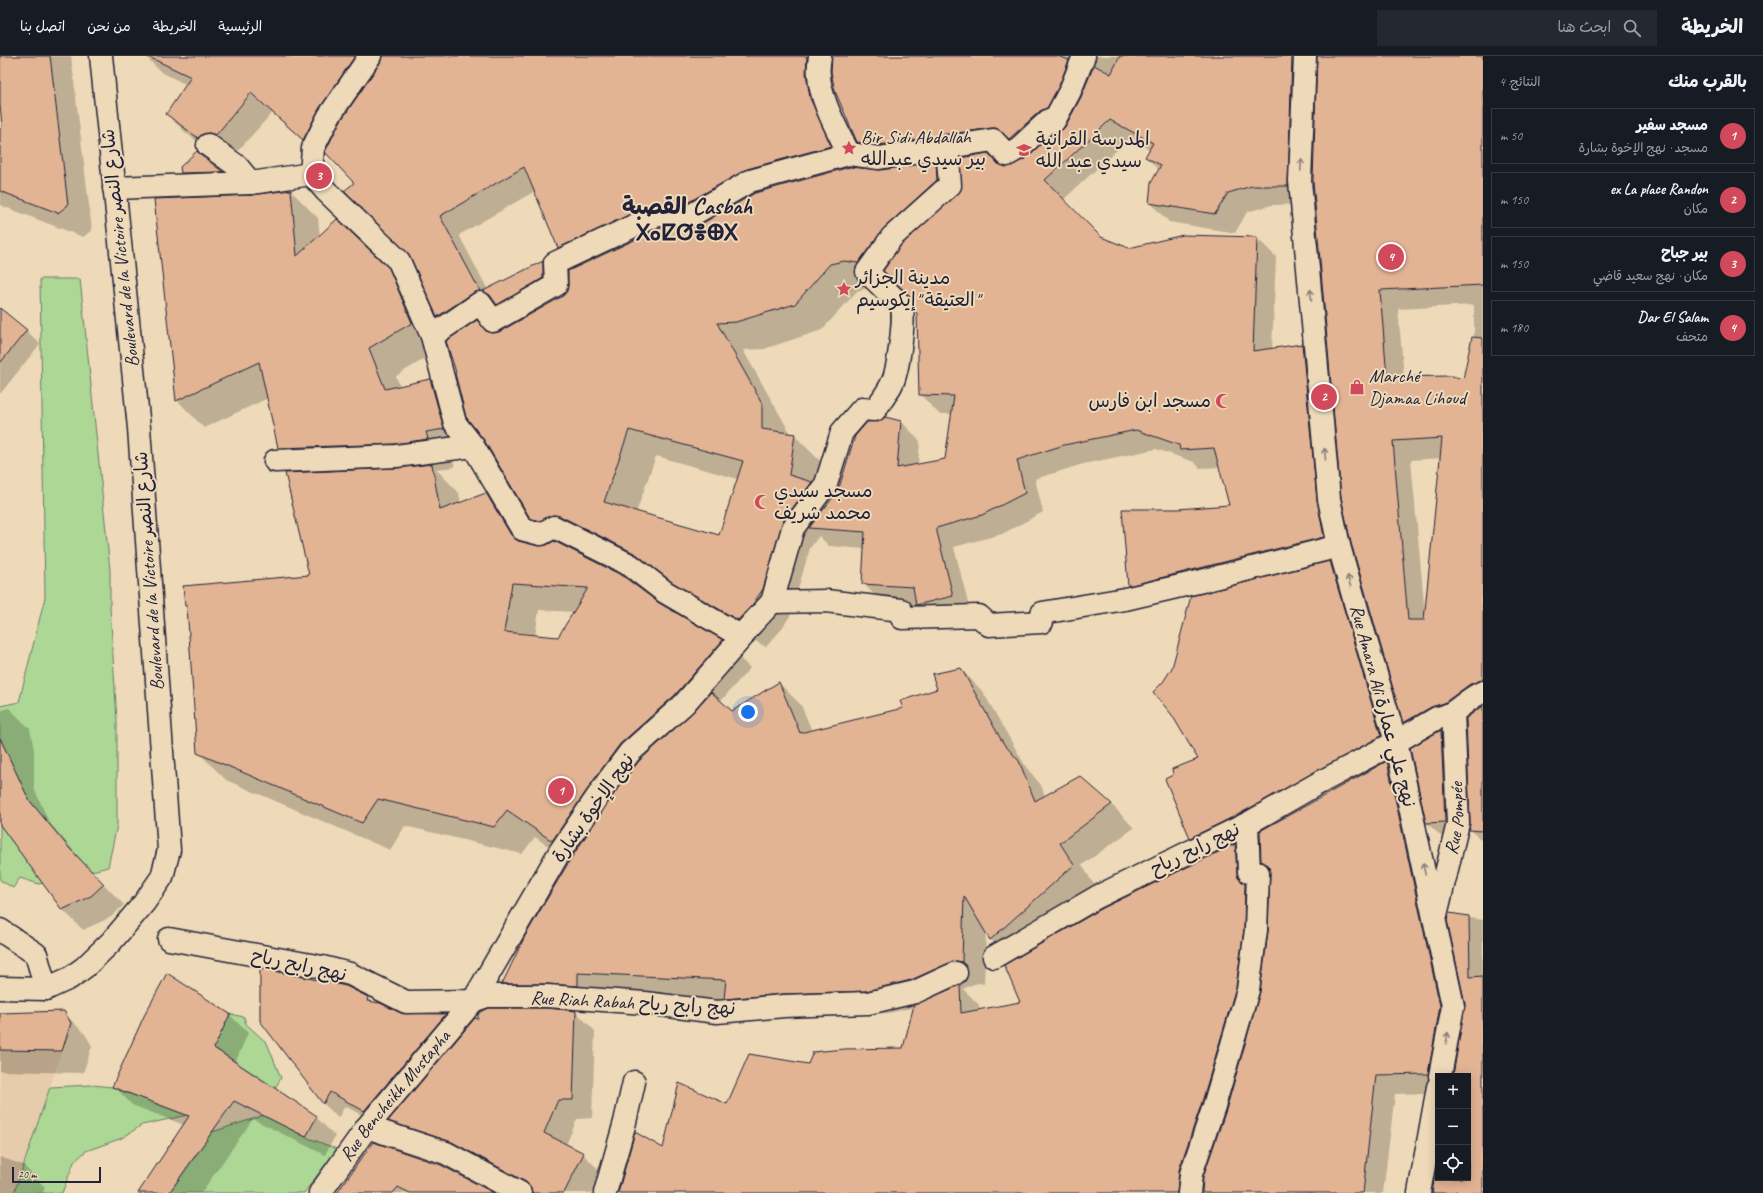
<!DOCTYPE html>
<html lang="ar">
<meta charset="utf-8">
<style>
:root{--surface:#171b24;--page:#242831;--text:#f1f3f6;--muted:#9ea1a6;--line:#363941;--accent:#d1495b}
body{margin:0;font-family:Caveat,"Playpen Sans Arabic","Noto Sans Tifinagh",sans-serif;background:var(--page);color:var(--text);direction:rtl}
.controls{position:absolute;right:12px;bottom:12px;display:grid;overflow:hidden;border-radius:0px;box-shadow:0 2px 10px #0003}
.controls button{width:36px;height:36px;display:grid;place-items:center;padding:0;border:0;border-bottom:1px solid var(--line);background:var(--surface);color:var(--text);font:20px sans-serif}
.scale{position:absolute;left:12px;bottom:10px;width:89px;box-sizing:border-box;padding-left:4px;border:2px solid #22223b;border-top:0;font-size:11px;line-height:14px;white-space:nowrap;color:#22223b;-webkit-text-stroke:3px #eedab8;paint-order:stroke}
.you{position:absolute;left:748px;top:656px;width:14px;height:14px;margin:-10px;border:3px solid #fff;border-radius:50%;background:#1a73e8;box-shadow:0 0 0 6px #1a73e833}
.badge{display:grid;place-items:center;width:26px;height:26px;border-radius:50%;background:var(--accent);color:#fff;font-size:13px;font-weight:700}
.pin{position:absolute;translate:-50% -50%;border:2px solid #fff;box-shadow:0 1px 4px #0006}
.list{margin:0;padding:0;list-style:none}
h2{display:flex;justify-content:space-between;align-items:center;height:52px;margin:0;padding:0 16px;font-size:17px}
h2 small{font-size:13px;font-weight:400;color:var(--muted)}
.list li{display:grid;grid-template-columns:26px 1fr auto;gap:12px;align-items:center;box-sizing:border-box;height:56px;margin:0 8px 8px;padding:0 8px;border:1px solid var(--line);border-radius:0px}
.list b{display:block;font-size:15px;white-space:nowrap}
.list p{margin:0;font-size:13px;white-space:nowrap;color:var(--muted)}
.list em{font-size:13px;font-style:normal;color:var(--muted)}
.icon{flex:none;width:22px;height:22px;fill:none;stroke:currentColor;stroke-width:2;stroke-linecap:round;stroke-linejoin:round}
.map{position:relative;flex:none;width:1483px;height:1137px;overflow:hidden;direction:ltr}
header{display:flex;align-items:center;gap:24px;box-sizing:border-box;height:56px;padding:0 20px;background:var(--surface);border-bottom:1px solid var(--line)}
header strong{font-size:19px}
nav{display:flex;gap:22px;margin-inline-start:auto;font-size:14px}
.search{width:280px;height:36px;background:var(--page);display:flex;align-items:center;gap:10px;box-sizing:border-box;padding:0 14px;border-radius:0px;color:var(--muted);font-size:15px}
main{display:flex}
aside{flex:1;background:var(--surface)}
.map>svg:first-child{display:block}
</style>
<header>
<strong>الخريطة</strong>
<div class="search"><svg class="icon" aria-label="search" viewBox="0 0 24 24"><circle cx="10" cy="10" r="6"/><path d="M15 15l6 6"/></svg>ابحث هنا</div>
<nav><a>الرئيسية</a><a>الخريطة</a><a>من نحن</a><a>اتصل بنا</a></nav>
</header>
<main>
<aside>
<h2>بالقرب منك<small>النتائج: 4</small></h2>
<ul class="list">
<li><span class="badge">1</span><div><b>مسجد سفير</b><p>مسجد · نهج الإخوة بشارة</p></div><em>50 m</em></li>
<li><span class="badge">2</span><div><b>ex La place Randon</b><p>مكان</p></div><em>150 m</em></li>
<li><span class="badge">3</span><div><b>بير جباح</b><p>مكان · نهج سعيد قاضي</p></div><em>150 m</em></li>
<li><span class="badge">4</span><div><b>Dar El Salam</b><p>متحف</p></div><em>180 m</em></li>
</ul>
</aside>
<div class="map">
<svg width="1483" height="1137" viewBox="0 0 1483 1137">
<rect width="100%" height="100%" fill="#eedab8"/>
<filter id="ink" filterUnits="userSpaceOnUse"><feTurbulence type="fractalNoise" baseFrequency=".025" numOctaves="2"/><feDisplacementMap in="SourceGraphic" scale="8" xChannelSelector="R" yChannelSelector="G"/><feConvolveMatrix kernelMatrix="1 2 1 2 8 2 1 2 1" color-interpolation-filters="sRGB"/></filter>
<g filter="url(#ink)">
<!-- built -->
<polygon fill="#e7ccab" points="64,955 71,967 15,1137 0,1137 0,957"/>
<!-- green -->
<g fill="#add795" stroke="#687c68">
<polygon points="40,223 80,223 110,514 110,551 117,665 117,769 108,811 39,828 20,822 13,832 0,824 0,650 19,646 45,541"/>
<polygon points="230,958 244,961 246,968 267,987 281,1022 275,1032 214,992"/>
<polygon points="92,1029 112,1031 188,1059 142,1069 122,1082 86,1095 74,1106 62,1137 14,1137 50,1031"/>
<polygon points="265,1059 306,1081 337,1093 304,1137 169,1137 212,1076"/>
</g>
<!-- shadow -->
<g fill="#0003" fill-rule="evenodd">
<polygon points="0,0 71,0 92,174 83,181 0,149 0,74 3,71 0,39"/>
<path d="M145,0H1483V786L1470,773L1467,663L1441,675L1456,690L1460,780L1442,781L1427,767L1423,686L1404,667L1371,553L1318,8L1313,13L1307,148L1272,149L1247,156L1235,177L1169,166L1150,147L1159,114L1146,101L1150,94L1129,83L1063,144L1101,183L1129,193L1257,182L1276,201L1272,293L1302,289L1321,308L1343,500L1148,548L1129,529L1178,454L1230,450L1220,411L1200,412L1194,406L1156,393L1083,408L1035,423L1043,456L1002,478L954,491L971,559L936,568L917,549L882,547L863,527L865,493L829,490L819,480L810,492L790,560L780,575L766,591L581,485L566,492L722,585L750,612L720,646L731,656L779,627L801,649L812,675L904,653L938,634L961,613L983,636L1026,711L1041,729L1045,740L1080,721L1112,749L1134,772L1082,809L1096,832L1017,902L1103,853L1235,789L1254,808V951L1213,1090L1214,1091L1227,1054L1261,936L1269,876L1271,813L1262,805L1387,706L1406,725L1459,970L1438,1037L1395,1038L1383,1137H1203L1204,1116L1197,1137H619L664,1094L728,1049L809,1009L904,993L915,951L889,957L807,960L748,965L728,945L600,939L526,950L503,927L570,805L535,781L522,798L405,770L390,794L226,724L198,696L188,551L186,549L310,520L304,417L279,392L268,342L204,372L177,344L252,140L291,135L318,162L320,181L388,213L416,241L439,294L396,320L400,331L430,324L458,351L453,403L455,411L436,413L459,437L461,447L486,438L514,466L527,488L538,491L547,490L555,486L531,462L458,317L457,279L438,261L411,200L356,127L326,95L323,102L272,57L235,98L217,100L186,77L167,58L187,29L161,16ZM832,9L858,86L877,105L1017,91L1029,101L1008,112L999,110L962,134L935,107L759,137L766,132L849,109L826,17L829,11ZM1067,70L1060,77L1055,78L1060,74ZM535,135L559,191L578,211L568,236L563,240L500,277H489L477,266L492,255L498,254L494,245L512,263L557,221L543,207L488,234L459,179ZM671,166H706L696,172L690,173H658ZM893,223L911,241L918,257L920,338L939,358H952L946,404L918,409L920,385L901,365L830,446L818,434L821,406L794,379L789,378V375L743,294L764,293L822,274L857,235L872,231L885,234ZM1474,249V279L1464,325L1404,322L1398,253ZM656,400L738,423L720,480L636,457ZM1441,402L1425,558L1411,404ZM539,554L575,556L559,582L535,580ZM986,876L990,883L1013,906L1021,947L979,954V949L963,933L974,928L980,927L984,928Z"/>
<path d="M197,96L223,116L234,128L195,130L182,117ZM202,115H219L220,117H200Z"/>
<polygon points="0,261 26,274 40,288 0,338"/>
<polygon points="1330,506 1344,520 1395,694 1205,795 1191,781 1199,703"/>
<polygon points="9,652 30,673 34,694 34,732 49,766 91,815 124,849 111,861 83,874 62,853 0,768 0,655"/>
<polygon points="1450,859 1483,864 1483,1137 1433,1137 1438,1107 1438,1122 1468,1122 1468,1020 1454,1020 1466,952"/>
<polygon points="367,942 372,947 406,959 445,959 459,973 379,1069 345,1050 338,1062 324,1048 261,965"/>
<polygon points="547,954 576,956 595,975 592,1062 577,1063 566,1089 583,1098 602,1117 592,1137 532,1137 472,1105 409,1084 390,1065"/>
<polygon points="63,956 85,978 92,990 83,1017 0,1015 0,958"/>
<path d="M229,958L248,977L235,1007L316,1061L335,1080L325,1099L253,1063L201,1137H139L184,1069L132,1049L114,1030ZM227,962H229L213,997L211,996Z"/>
<polygon points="374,1087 492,1137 339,1137"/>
<polygon points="0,1101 23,1109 45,1131 43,1137 0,1137"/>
</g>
<!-- building -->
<g fill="#e3b494" stroke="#22223b" fill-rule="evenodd">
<polygon points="0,0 50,0 68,149 58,157 0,135 0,73 2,71 0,48"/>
<polygon points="147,0 355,0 319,53 303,84 251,37 216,79 209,77 203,78 198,82 166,58 191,21"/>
<polygon points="382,0 807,0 806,17 810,42 831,90 747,113 687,147 652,148 558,192 524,111 440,160 480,235 473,237 437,261 410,200 344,135 354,127 325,96 340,66 380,7"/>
<polygon points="832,0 1057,0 1069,4 1059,30 1047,52 1040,55 1009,83 997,72 991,72 879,89 857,86 835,35 831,16"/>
<polygon points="1120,0 1292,0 1288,130 1252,130 1228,137 1215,158 1149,147 1151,127 1161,109 1145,101 1153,87 1110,64 1045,124 1101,181 1129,192 1183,179 1257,181 1253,295 1302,288 1317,444 1324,481 1128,530 1122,453 1178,453 1229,449 1214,392 1180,394 1179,389 1136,374 1064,389 1017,404 1025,437 982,459 936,472 953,540 916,549 913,531 862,528 865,476 809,472 838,435 855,380 867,366 880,365 885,361 901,365 897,412 945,403 954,340 919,339 917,257 915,255 913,246 910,240 883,215 901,189 961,134 960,102 988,97 998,108 1008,111 1025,103 1053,77 1060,76 1065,71 1081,41 1094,9 1111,18"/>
<path d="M1317,0H1483V229L1380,234L1387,321L1452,320L1463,323L1472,281L1483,282V624L1470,628L1444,647L1431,651L1403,667L1351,487L1341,441L1313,125ZM1442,382L1424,564H1408L1393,385Z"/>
<polygon points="197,95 201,99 223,116 181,117 180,111"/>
<path d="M936,106L937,124L884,172L858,207L844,205L830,208L795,248L736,266L717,267L762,347V373L795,378L789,419L812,426L783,465L763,533L753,548L738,564L672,526L636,498L560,460L553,459L539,465L530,462L484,384L466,361L455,317L456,316L446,285L477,264L487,276L493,277L499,276L563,240L567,235L568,229V215L660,172H690L696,171L755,137L850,111L881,114ZM629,374L743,405L719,479L604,446Z"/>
<polygon points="291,134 297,200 337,163 389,212 412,267 369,292 385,333 430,323 444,373 426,376 428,383 395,388 278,392 259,306 176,345 154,143 252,139"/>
<polygon points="543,205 543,222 497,249 490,239 483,235"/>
<polygon points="0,252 27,274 0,307"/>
<path d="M432,408L440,454L486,437L511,479L518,485L538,490L547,489L554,485L623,520L659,547L723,584L675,639L620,688L598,718L552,785L507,754L494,771L378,743L362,767L197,697L187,550H185L183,530L309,519L285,417L397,412ZM512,527L588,532L558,581L504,576Z"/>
<polygon points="1330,505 1381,680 1241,757 1190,782 1165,723 1173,719 1172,713 1198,703 1172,659 1153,636 1163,626 1172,612 1191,540"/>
<polygon points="961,612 1003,687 1019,705 1035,745 1080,720 1112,748 1060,787 1074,809 990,884 964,840 962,906 957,905 951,906 911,924 866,935 784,938 724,943 726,924 578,917 578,930 547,928 502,928 525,880 570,804 618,732 639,705 692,657 711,636 732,655 779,626 800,677 903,652 900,645 937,633 932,618"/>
<polygon points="1483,650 1483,775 1469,774 1470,766 1466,662"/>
<polygon points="1441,674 1445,766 1426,767 1410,692"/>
<polygon points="0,682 29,744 70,793 104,828 91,840 62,854 0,769"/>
<polygon points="1387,705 1440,950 1428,1018 1376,1019 1363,1137 1202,1137 1203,1121 1226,1054 1260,936 1268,876 1270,817 1269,811 1261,805 1260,775"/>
<polygon points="1235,788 1237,817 1238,822 1245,828 1244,873 1236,931 1202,1046 1179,1114 1177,1137 618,1137 635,1076 663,1092 679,1027 727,1048 749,998 808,1008 813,996 844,993 903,992 914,949 960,929 961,957 1020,946 1004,909 1103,852"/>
<polygon points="1449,857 1469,860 1470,921 1483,920 1483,1137 1460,1137 1455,1135 1454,1137 1432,1137 1438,1102 1438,1122 1468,1122 1468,1020 1453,1020 1465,948 1447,864"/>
<polygon points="260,912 346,930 368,941 367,945 380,947 401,957 446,958 364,1055 330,1036 323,1048 260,965"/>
<polygon points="167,917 230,958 214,992 317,1060 306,1081 234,1045 169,1137 138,1137 189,1060 112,1031 144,960"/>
<polygon points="489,952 547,952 576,955 573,1044 558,1044 544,1077 584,1097 564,1137 532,1137 531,1131 526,1126 452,1086 388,1065 475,962 478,963 478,959 480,956"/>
<polygon points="64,955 71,967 62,995 0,994 0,957"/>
<polygon points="373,1086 441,1109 494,1137 410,1137 398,1131 393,1137 337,1137"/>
</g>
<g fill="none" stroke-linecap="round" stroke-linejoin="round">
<!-- minor casing -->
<g stroke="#22223b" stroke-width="25">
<g id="minor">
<polyline points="370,0 329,60 313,92 311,118 326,135 399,205 432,280 455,367 473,390 522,473 541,478 554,471 630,509 665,536 742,581"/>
<path d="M820,0C819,6 818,13 819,19C820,44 838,75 849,98"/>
<polyline points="1305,0 1300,125 1329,443 1339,490 1358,557 1396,686 1453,950 1440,1020"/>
<polyline points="208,89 237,110 251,127"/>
<polyline points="114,132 251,127 311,118"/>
<polyline points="432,280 480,247 493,265 556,229 555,207 657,159 690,160 750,125 849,98 879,102 993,84 1007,99 1019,92 1049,64 1054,65 1070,35 1084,0"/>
<polyline points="275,405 396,400 473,390"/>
<polyline points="772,546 826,545 901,554 902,562 979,560 989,569 1042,566 1042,557 1125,543 1202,525 1339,490"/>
<path id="s1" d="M1436,859L1458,767L1453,657"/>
<polyline points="0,874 36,898 46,933"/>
<polyline points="169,883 322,911 350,918 406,946 473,945 487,940 547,940 645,947 717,956 784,950 868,947 915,936 956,917"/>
<path d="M994,901L1097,841L1247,768L1317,728L1396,686L1437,662C1456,660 1466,642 1483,636"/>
<polyline points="0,932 46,933 70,922 85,911 111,886 144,847 162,821 169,794 139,372 101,0"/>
<polyline points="367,1071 446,1097 520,1137"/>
<path id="s2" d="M320,1137L367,1071L473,945L559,797L608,725L630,696L684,648L742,581L747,573L772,546L793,472L826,428L842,376L862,353L875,354C881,345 889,335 893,325C898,313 906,260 901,249L867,216L892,181L950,129L947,90"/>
<polyline points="605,1137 625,1066 634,1026"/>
<polyline points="1189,1137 1191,1118 1214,1050 1248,934 1256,874 1258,817 1249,816 1247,768"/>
<polyline points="1419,1137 1438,1031"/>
</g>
</g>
<!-- minor -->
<use href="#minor" stroke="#eedab8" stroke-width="22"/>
</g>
<!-- one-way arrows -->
<defs><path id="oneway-shaft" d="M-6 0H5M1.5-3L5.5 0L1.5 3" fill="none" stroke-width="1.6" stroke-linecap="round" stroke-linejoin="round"/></defs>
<g stroke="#887e7a">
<use href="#oneway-shaft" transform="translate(1301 109) rotate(-88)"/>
<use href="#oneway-shaft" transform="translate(1311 239) rotate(-95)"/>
<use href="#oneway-shaft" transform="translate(1325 398) rotate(-95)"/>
<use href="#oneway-shaft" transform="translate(1349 525) rotate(-106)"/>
<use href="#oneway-shaft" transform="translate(1424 813) rotate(-102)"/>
<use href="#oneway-shaft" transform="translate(1447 982) rotate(-80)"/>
</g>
</g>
<!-- icons -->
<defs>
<g id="sight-bare" transform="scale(1.2)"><path d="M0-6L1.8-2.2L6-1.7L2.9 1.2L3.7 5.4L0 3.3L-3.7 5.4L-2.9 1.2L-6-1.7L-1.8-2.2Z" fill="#d1495b" stroke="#eedab8" stroke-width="2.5" paint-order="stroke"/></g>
<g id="school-bare" transform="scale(1.2)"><path d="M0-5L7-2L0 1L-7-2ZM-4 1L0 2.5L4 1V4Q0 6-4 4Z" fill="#d1495b" stroke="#eedab8" stroke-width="2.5" paint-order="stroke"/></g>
<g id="shop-bare" transform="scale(1.2)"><path d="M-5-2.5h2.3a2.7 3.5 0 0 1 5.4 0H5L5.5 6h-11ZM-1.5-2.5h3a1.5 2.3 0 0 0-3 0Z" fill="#d1495b" stroke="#eedab8" stroke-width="2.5" paint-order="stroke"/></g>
<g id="mosque-bare" transform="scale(1.2)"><path d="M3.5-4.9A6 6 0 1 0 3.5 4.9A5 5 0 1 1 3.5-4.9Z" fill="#d1495b" stroke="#eedab8" stroke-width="2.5" paint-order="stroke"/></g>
</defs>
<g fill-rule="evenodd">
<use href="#sight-bare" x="849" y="92"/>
<use href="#school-bare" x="1024" y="94"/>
<use href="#sight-bare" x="844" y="233"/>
<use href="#shop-bare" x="1357" y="331"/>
<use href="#mosque-bare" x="1223" y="345"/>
<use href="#mosque-bare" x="762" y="446"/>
</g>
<g text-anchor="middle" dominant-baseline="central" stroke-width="4" stroke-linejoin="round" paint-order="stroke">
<!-- poi labels -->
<g font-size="19" fill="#22223b" stroke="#eedab8" text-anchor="start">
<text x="861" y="81">Bir Sidi Abdallah<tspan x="861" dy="22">بير سيدي عبدالله</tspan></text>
<text x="1036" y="83">المدرسة القرانية<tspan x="1036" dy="22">سيدي عبد الله</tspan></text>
<text x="856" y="222">مدينة الجزائر<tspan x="856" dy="22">العتيقة "إيكوسيم"</tspan></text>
<text x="1369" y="320">Marché<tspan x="1369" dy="22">Djamaa Lihoud</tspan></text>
<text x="1211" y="345" text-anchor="end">مسجد ابن فارس</text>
<text x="774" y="435">مسجد سيدي<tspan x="774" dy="22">محمد شريف</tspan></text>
</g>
<!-- street labels -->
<g font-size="19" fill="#22223b" stroke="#eedab8">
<text transform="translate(120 192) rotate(-96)">Boulevard de la Victoire شارع النصر</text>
<text transform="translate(149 515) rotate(-94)">Boulevard de la Victoire شارع النصر</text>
<text transform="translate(1383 650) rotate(75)">Rue Amara Ali نهج علي عمارة</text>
<text transform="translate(593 752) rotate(-55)">نهج الإخوة بشارة</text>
<text stroke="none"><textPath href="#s1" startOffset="99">Rue Pompée</textPath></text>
<text transform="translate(1195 793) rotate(-26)">نهج رابح رياح</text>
<text transform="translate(299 909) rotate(12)">نهج رابح رياح</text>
<text transform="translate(633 947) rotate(3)">Rue Riah Rabah نهج رابح رياح</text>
<text stroke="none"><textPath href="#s2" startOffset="123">Rue Bencheikh Mustapha</textPath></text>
</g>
<!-- district labels -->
<g font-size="23" font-weight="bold" fill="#22223b" stroke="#eedab8">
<text x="687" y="150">القصبة Casbah<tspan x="687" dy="26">ⵝⴰⵇⵚⴻⴲⵝ</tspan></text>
</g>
</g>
</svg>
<div class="controls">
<button>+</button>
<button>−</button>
<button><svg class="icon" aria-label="locate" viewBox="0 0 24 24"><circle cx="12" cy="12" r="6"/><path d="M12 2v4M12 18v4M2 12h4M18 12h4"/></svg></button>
</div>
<div class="scale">20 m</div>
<div class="you"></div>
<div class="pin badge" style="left:561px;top:735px">1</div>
<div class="pin badge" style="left:1324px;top:341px">2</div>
<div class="pin badge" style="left:319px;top:120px">3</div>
<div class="pin badge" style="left:1391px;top:201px">4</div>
</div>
</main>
